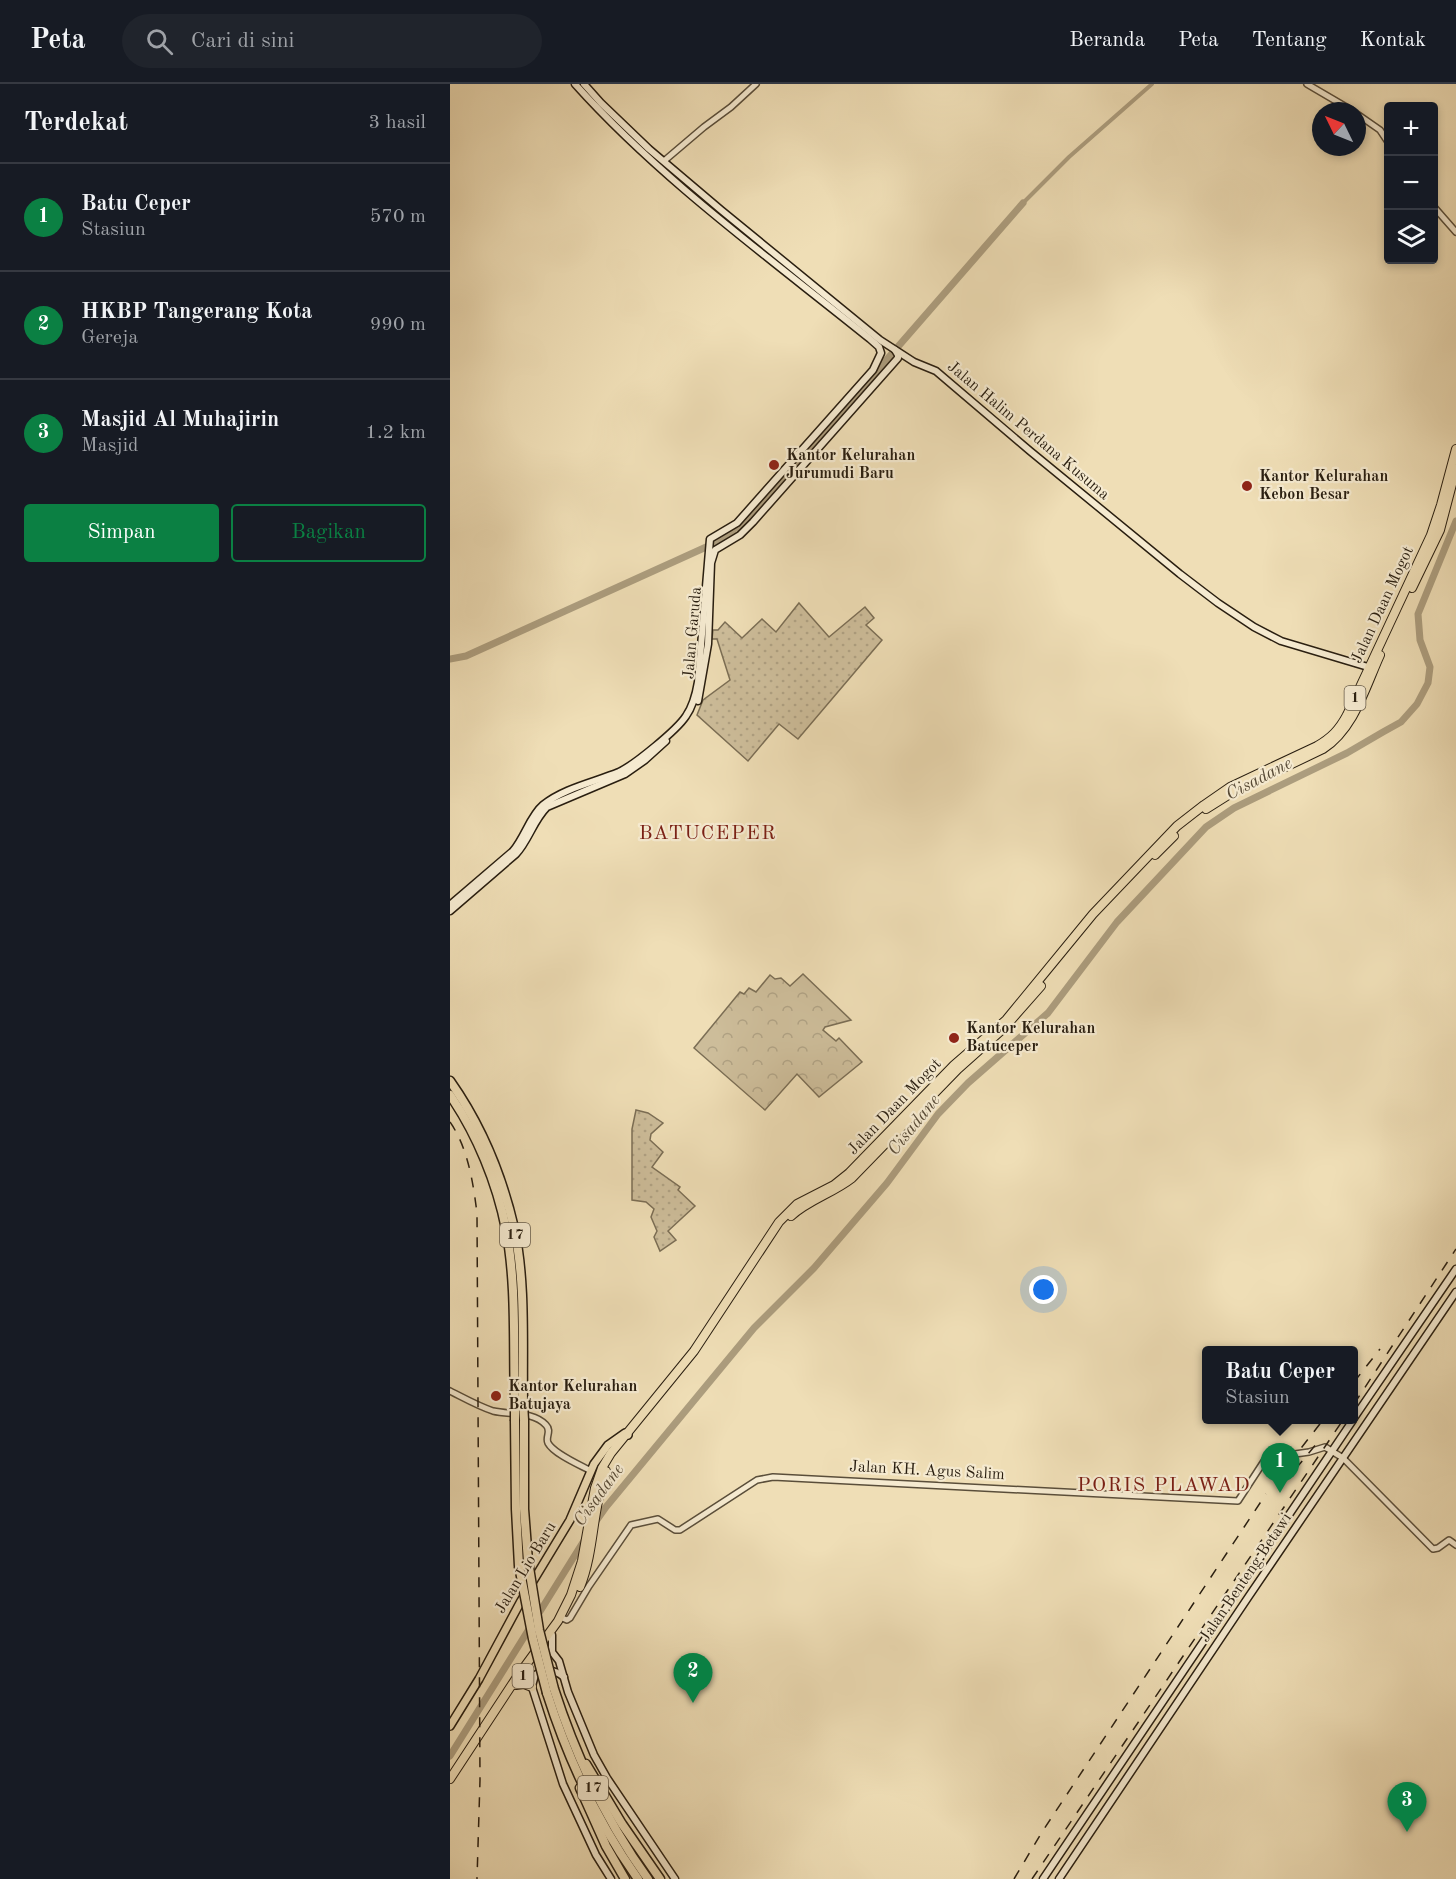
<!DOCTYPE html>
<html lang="id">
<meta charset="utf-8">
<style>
:root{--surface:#171b24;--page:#20242c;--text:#f1f3f6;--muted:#9ea1a6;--line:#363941;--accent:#0b8043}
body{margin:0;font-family:"Old Standard TT",serif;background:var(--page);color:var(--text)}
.controls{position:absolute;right:18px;top:18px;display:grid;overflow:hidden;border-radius:6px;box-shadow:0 3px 9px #0003}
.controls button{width:54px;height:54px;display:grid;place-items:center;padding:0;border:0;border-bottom:2px solid var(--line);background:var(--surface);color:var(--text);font:30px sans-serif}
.compass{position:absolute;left:862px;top:18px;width:54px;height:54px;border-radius:50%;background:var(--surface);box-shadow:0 3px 9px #0003;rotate:313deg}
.you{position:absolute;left:594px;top:1206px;width:21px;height:21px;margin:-15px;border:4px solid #fff;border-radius:50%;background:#1a73e8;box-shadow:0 0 0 9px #1a73e833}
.badge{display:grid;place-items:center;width:39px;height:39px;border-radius:50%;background:var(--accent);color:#fff;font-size:20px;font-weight:700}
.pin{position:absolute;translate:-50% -50px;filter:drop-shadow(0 2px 3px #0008)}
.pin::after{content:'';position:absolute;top:32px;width:21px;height:18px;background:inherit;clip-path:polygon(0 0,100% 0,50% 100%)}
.popup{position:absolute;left:752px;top:1262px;width:156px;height:78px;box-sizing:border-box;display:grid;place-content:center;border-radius:6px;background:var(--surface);filter:drop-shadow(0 2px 4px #0005);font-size:20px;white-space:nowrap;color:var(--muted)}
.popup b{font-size:22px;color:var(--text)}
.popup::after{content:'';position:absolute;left:50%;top:100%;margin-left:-12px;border:12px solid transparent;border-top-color:var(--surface)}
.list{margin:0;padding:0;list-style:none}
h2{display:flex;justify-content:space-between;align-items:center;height:78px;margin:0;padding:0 24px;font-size:26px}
h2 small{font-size:20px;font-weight:400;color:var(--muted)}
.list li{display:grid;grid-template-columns:39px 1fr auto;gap:18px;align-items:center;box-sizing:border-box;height:108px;padding:0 24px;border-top:2px solid var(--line)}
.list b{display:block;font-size:22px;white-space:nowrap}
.list p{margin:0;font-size:20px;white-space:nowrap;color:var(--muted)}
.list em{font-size:20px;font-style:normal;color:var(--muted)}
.actions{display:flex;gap:12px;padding:18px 24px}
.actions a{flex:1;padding:14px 0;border:2px solid var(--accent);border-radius:6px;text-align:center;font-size:21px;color:var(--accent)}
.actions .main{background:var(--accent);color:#fff}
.icon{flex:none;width:33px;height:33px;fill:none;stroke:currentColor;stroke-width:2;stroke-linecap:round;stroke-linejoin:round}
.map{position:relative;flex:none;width:1006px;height:1795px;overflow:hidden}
header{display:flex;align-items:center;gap:36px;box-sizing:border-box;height:84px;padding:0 30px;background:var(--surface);border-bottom:2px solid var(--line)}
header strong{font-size:28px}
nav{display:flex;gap:33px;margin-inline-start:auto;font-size:21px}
.search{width:420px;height:54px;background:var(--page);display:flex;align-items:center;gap:15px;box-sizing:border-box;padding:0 21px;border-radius:33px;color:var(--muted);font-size:22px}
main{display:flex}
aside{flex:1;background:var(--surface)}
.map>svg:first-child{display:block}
</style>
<header>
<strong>Peta</strong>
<div class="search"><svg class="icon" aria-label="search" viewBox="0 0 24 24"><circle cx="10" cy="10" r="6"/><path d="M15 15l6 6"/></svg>Cari di sini</div>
<nav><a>Beranda</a><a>Peta</a><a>Tentang</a><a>Kontak</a></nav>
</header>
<main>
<aside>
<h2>Terdekat<small>3 hasil</small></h2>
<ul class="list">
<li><span class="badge">1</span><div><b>Batu Ceper</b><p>Stasiun</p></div><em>570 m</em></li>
<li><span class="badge">2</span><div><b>HKBP Tangerang Kota</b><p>Gereja</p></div><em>990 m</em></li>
<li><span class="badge">3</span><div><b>Masjid Al Muhajirin</b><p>Masjid</p></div><em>1.2 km</em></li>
</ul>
<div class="actions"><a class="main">Simpan</a><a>Bagikan</a></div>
</aside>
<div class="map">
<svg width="1006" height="1795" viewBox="0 0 1006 1795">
<defs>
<pattern id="grass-dots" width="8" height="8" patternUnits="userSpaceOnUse" patternTransform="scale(1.5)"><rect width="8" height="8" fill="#cdbd9a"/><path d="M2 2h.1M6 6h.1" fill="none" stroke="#b0a284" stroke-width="1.8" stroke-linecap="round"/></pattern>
<pattern id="forest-crowns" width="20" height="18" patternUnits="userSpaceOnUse" patternTransform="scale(1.5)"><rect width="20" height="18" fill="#cdbd9a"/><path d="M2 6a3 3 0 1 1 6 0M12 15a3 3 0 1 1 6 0" fill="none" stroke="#b0a284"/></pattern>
</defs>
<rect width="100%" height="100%" fill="#efdeb6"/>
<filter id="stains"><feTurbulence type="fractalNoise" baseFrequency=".00333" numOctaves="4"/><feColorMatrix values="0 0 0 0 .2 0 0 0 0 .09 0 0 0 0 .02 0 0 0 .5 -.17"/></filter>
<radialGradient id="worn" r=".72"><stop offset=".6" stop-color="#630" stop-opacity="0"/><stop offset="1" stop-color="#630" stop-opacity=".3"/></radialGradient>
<!-- grass -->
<g fill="url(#grass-dots)" stroke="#7b6e55" stroke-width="1.5">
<polygon points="349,519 379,553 415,523 424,534 416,541 432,556 348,655 329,640 298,677 247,631 253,616 280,596 267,555 262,555 263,546 268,546 275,538 292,554 312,535 326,548"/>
<polygon points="186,1026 198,1029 213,1039 201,1050 200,1056 213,1068 202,1083 230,1103 228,1106 245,1122 218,1147 226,1156 210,1167 204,1153 207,1147 201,1133 204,1125 196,1118 182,1116 182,1045"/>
</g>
<!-- forest -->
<polygon fill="url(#forest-crowns)" stroke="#7b6e55" stroke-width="1.5" points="353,890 401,936 375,943 373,946 386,957 389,954 412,978 369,1013 347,990 315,1026 244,964 290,908 294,910 299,904 306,908 320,891 325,895 331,894 340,902"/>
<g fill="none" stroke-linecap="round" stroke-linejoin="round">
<!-- canal -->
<polyline stroke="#ac9d7e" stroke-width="4" points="573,119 619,73 702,0"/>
<!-- river -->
<g stroke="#ac9d7e" stroke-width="7">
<polyline points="0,575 16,572 265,459 291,443 573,119"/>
<polyline points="144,1440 156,1423 304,1244 364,1184 437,1099 488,1030 518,999 598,929 667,838 756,743 784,724 897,669 933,648 951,638 967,620 978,599 980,583 970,556 968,530 1006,437"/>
<polyline points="0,1672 135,1455"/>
</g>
<!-- tertiary casing -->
<g stroke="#5a4e3a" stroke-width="8">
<g id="tertiary">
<polyline points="857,0 903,27"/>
<polyline points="907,30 930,46 938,58"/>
<polyline points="214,77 254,43 281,23 306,0"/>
<polyline points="984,123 1006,148"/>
<path d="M0,1307C14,1314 28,1322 43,1327C60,1331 83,1327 96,1341C102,1347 95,1353 98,1359C104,1370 130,1381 141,1387"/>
<polyline points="110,1533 117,1536 120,1534 139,1502 181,1441 208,1435 225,1446 230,1446 307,1396 323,1393 788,1417 820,1368 845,1370 859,1368 875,1363 893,1374 983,1465 988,1464 999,1456 1006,1461"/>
</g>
</g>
<!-- secondary casing -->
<g stroke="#291e10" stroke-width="9">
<g id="secondary">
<polyline points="134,0 151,19 199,65 271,126 430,256 464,278 486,287 580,367 730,490 768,519 804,543 831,557 918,583"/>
<polyline points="248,617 258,560 261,479 265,466 290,451 303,438 448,274 448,271 445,266"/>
<path d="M0,821L63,767C75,753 80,732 93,721C114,704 145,698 169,688C184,681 227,646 236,632C243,622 246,610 248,598L260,455L287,439L423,286L431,269L429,263L420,255C321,175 210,95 125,0"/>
<path d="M0,827L66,770C79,756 83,737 97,723L175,690L195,676L216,657"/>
<polyline points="904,1334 1006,1185"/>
<polyline points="102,1551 102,1568 109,1577 118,1608 144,1671 157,1694 225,1795"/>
<polyline points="75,1589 82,1603 113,1700 146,1771 161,1795"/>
<path d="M82,1602L85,1591C97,1584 103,1585 114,1593"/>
<polyline points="593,1795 903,1336"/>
<polyline points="609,1795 799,1512 1006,1208"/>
</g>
</g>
<!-- primary casing -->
<g stroke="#291e10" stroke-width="10">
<polyline id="primary" points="0,1642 29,1595 71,1517 120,1436 144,1380 158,1361 175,1349 178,1351"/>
</g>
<!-- trunk casing -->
<g stroke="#291e10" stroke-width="10">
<g id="trunk">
<polyline points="962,504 990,446 1006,385"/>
<path d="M756,725L783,708L873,665C904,645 915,604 930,571"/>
<polyline points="705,771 724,752"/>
<path d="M341,1132C358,1116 383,1109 402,1094L508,985L554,944L591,902"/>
<path d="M130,1503C145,1466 142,1424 156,1387"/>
<polyline points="66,1601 74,1600 82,1603"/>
<path d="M0,1695L67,1593L108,1537L121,1511L132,1477L145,1404L152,1384L161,1369L244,1267L329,1138L347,1120L384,1101L399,1089L504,981L556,936L643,830L727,742L754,721L780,703L867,662C881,654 889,646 897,631L981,451L991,421L1006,365"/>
</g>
</g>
<!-- motorway casing -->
<g stroke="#291e10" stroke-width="11">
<g id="motorway">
<path d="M0,997C31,1041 52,1092 64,1144C76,1199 72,1262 73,1319"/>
<path d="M0,1011C27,1050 47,1099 56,1145C67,1202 63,1262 65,1319"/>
<polyline points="74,1336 74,1425 78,1477"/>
<polyline points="65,1337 66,1425 69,1482"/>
<path d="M104,1605C126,1673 156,1737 198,1795"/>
<path d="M97,1609C118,1675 148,1739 188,1795"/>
<polyline points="136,1680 172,1740 210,1795"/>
<polyline points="130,1704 156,1762 175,1795"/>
</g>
</g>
<!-- tertiary -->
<use href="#tertiary" stroke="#f5ead0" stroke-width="5"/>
<!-- secondary -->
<use href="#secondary" stroke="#f5ead0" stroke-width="6"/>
<!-- primary -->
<use href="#primary" stroke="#efdeb6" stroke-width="7"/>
<!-- trunk -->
<use href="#trunk" stroke="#efdeb6" stroke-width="8"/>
<!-- motorway -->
<use href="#motorway" stroke="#efdeb6" stroke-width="8"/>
<!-- rail -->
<g stroke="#291e10" stroke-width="1.5" stroke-dasharray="10 10" stroke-linecap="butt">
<path d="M0,1038C18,1064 23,1098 27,1129L30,1696L27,1795"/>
<polyline points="904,1298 930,1265"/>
<polyline points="904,1320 1006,1165"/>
<polyline points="827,1395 873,1336"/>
<polyline points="833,1400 868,1358"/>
<polyline points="564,1795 592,1748 816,1410"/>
<polyline points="582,1795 893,1336"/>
</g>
<!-- motorway-bridge casing -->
<g stroke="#291e10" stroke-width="11" stroke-linecap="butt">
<g id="motorway-bridge">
<polyline points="65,1319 65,1337"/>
<polyline points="73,1319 74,1336"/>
<polyline points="78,1477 89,1546 104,1605"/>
<polyline points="69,1482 83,1555 97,1609"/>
</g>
</g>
<!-- motorway-bridge -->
<use href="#motorway-bridge" stroke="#efdeb6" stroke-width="8"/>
</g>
<!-- markers -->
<g fill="#8f2418" stroke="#f5ead0" stroke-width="2">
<circle cx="324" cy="381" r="6"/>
<circle cx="797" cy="402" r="6"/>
<circle cx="504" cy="954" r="6"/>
<circle cx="46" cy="1312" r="6"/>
</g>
<g text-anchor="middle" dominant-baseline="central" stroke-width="4.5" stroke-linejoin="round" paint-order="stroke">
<!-- shield labels -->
<g fill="#f5ead0" stroke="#665b4a" stroke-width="1.5">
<rect x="894.5" y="602" width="21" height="24" rx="4.5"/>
<rect x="50" y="1139" width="30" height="24" rx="4.5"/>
<rect x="62.5" y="1580" width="21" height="24" rx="4.5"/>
<rect x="128" y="1692" width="30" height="24" rx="4.5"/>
</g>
<g font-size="15" font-weight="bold" fill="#291e10">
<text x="905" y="614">1</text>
<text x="65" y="1151">17</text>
<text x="73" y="1592">1</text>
<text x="143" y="1704">17</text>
</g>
<!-- street labels -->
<g font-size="16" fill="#291e10" stroke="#f5ead0">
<text transform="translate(578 347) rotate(40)">Jalan Halim Perdana Kusuma</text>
<text transform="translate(933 521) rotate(-65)">Jalan Daan Mogot</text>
<text transform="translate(243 549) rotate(-85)">Jalan Garuda</text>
<text transform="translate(445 1023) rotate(-46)">Jalan Daan Mogot</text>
<text transform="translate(477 1387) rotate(3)">Jalan KH. Agus Salim</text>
<text transform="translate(76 1484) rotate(-59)">Jalan Lio Baru</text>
<text transform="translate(796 1494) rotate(-56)">Jalan Benteng Betawi</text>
</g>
<!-- poi labels -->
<g font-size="16" font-weight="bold" fill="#291e10" stroke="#f5ead0" text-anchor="start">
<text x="336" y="372">Kantor Kelurahan<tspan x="336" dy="18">Jurumudi Baru</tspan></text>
<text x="809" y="393">Kantor Kelurahan<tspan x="809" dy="18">Kebon Besar</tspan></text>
<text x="516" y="945">Kantor Kelurahan<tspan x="516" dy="18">Batuceper</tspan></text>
<text x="58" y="1303">Kantor Kelurahan<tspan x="58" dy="18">Batujaya</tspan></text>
</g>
<!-- water labels -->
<g font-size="18" font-style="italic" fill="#574a36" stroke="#f5ead0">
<text transform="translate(809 695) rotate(-28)">Cisadane</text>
<text transform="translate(464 1041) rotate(-51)">Cisadane</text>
<text transform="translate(149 1411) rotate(-54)">Cisadane</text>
</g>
<!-- quarter labels -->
<g font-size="20" letter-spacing="1.5" fill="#7a1f14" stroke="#f5ead0">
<text x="258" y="750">BATUCEPER</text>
<text x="714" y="1402">PORIS PLAWAD</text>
</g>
</g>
<rect width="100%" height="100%" filter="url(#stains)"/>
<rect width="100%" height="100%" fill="url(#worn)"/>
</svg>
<div class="controls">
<button>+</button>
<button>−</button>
<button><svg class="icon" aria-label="layers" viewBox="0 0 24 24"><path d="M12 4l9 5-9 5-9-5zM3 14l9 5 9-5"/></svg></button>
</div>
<svg class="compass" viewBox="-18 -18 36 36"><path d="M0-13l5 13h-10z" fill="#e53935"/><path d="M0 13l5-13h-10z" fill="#9ea1a6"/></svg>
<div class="you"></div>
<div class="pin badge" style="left:830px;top:1409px">1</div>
<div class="popup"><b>Batu Ceper</b>Stasiun</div>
<div class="pin badge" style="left:243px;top:1619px">2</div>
<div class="pin badge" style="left:957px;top:1748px">3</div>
</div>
</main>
